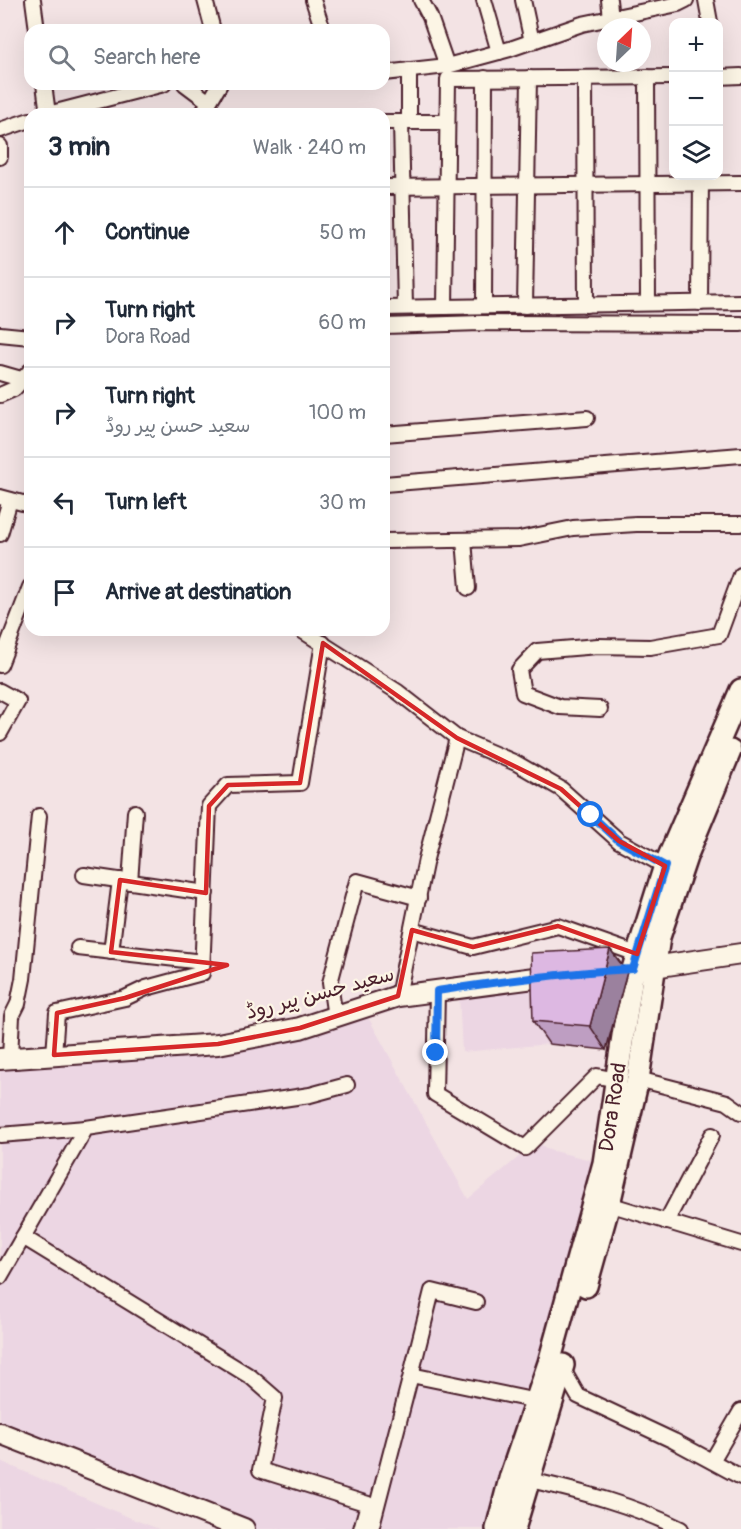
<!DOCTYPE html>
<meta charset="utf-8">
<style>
:root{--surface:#fff;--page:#f2f2f3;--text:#1f2937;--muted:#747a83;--line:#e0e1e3}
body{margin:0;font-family:Pangolin,"Playpen Sans Arabic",sans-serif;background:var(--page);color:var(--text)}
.controls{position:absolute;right:18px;top:18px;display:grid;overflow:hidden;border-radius:12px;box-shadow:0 6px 24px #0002}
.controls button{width:54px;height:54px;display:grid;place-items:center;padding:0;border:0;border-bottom:2px solid var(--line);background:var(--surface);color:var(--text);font:30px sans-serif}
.compass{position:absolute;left:597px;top:18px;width:54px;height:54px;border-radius:50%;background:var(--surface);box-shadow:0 6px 24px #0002;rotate:25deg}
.stop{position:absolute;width:18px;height:18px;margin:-14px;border:4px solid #1a73e8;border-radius:50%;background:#fff}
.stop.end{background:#1a73e8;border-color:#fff;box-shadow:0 2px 6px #0008}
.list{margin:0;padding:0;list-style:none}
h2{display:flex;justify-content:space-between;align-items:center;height:78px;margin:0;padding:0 24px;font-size:26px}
h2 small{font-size:20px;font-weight:400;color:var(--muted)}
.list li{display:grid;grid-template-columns:39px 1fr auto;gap:18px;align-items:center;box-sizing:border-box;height:90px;padding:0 24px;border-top:2px solid var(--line)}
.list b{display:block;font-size:22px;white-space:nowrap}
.list p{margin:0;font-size:20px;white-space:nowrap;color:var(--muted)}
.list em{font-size:20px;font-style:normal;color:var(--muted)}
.icon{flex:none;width:33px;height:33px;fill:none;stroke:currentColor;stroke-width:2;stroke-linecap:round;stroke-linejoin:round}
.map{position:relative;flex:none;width:741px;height:1529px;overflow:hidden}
.search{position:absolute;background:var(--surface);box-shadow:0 6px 24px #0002;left:24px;top:24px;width:366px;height:66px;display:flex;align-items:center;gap:15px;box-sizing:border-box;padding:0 21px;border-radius:18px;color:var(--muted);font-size:22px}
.panel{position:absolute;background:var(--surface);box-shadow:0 6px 24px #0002;left:24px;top:108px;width:366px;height:528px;border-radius:18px}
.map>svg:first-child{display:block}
</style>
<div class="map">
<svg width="741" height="1529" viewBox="0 0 741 1529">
<rect width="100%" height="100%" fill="#f3e3e4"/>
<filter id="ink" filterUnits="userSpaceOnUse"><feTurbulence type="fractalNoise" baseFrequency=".0167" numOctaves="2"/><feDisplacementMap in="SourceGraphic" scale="12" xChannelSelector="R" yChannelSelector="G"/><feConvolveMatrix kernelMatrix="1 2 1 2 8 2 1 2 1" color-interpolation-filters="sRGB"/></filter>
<g filter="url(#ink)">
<!-- built -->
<g fill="#ecd6e3">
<polygon points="547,977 549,1044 462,1052 459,994"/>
<polygon points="363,1008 468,1199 537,1142 549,1150 604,1163 497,1529 244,1529 0,1433 0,1061 218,1044"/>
<polygon points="0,1461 135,1520 159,1529 0,1529"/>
</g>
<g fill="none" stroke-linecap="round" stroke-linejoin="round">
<!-- street casing -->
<g stroke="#4a1f2b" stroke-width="18">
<g id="street">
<polyline points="33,0 37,30"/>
<polyline points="205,0 213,30"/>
<polyline points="313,0 323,30"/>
<polyline points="421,0 430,17 447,66"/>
<polyline points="484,0 499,52"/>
<polyline points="523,0 532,42"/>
<polyline points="609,0 611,18"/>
<polyline points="706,0 710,22"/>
<polyline points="384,73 447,66 510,49 582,24 678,4 686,0"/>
<polyline points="647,77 648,303"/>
<polyline points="718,77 741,76"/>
<polyline points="585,78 586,305"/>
<polyline points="44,84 48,114 164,84"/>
<polyline points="185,84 209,102"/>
<polyline points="202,114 220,84"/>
<polyline points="384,122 447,122"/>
<polyline points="401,122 405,307"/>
<polyline points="409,122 409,70"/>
<polyline points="0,130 30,120"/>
<polyline points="0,146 0,157"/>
<polyline points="384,187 741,183"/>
<polyline points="700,303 701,176"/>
<polyline points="484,306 485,78"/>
<polyline points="525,306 529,78"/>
<polyline points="445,307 448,79 674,77"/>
<polyline points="384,308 741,302"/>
<polyline points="384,326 481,323 741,324"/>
<polyline points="0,334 30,337"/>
<polyline points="0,373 28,381"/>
<polyline points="0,395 14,389 30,371"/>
<polyline points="384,434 587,418"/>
<polyline points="384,484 741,455"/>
<polyline points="0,497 30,505"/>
<polyline points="0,534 10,500"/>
<polyline points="464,540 468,588"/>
<polyline points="384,541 519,539 573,528 636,524 741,524"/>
<polyline points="301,630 398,692 457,738 516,763 561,789 619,841 665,866"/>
<polyline points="0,665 30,587"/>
<polyline points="0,691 18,701 0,733"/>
<polyline points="600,709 560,707 523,693 519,670 537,651 598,646 650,647 719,635 741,575"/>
<polyline points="84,875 206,893"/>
<polyline points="130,882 135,812"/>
<polyline points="412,930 473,947 558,926 637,954"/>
<polyline points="78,948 203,962"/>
<polyline points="111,952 120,880"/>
<polyline points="437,991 435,1094 525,1148 597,1076 617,1080"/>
<polyline points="398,996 426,859 457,738"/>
<polyline points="335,1017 330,983 357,881 419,898"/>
<polyline points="54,1055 57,1013 125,998 146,988 202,973 209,806 228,785 300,783 323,643"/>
<polyline points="10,1058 12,1016 18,1004 23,979 39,816"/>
<polyline points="638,1079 727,1102 741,1112"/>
<polyline points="0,1135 86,1128"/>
<polyline points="602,1202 741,1244"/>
<polyline points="666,1222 712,1135"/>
<polyline points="23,1237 251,1377 275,1398 260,1470 368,1504 361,1529"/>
<polyline points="0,1277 86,1128 310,1095 347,1085"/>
<polyline points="562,1368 578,1396 674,1441 741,1477"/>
<polyline points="411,1375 432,1291 476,1302"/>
<polyline points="712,1461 741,1411"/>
<path d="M530,1480C582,1492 633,1505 681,1529"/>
<polyline points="371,1529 411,1375 537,1401"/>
</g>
</g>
<!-- secondary casing -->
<g stroke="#4a1f2b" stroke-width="24">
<g id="secondary">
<polyline points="640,969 741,954"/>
<polyline points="0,1059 218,1044 300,1028 398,996 557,975"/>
<polyline points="0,1433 244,1529"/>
</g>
</g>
<!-- primary casing -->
<g stroke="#4a1f2b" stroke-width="26">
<g id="primary">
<polyline points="586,1286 609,1204 638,1079 659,937 686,857 730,751"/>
<path id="s1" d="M497,1529L511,1475L549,1363L604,1163L633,969L643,936L665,866L741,690"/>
<polyline points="514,1529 563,1365"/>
</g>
</g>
<!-- street -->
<use href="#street" stroke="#fcf5e5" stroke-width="14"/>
<!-- secondary -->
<use href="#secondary" stroke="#fcf5e5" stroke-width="20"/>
<!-- primary -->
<use href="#primary" stroke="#fcf5e5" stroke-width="21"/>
</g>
<!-- wall -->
<polygon fill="#be9ec2" stroke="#4a1f2b" stroke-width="1.5" points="610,949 627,972 606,1050 549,1044 533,1021"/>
<!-- shaded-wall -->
<polygon fill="#9b819e" stroke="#4a1f2b" stroke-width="1.5" points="610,949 627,972 606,1050 590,1026"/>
<!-- building -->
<polygon fill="#ddb8e2" stroke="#4a1f2b" stroke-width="1.5" points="610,949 590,1026 533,1021 531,953"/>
</g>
<g fill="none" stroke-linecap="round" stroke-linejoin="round" filter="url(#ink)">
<!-- route -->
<path stroke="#1a73e8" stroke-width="8" d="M436,1053L437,991C502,981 568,972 633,969L665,866L619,841L591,815"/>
</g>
<!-- marked area -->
<path fill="none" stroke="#d62828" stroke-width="4.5" stroke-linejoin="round" d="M323,643L457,738L561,789L619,841L665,866L637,954L558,926L473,947L412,930L398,996L300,1028L218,1044L54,1055L57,1013L125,998L227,965L111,952L120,880L206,893L209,806L228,785L300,783Z"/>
<g text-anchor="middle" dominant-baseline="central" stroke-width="4.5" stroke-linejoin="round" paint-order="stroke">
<!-- street labels -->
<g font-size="21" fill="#4a1f2b" stroke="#fcf5e5">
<text transform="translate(320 993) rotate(-15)">سعید حسن پیر روڈ</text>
<text stroke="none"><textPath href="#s1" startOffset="438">Dora Road</textPath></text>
</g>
</g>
</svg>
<div class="controls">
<button>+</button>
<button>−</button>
<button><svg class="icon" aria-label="layers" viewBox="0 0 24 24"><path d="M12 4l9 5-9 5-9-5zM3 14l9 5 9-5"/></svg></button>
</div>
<svg class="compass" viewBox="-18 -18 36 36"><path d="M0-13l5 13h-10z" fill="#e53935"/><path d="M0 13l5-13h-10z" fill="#747a83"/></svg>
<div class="stop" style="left:591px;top:815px"></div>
<div class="stop end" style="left:436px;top:1053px"></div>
<div class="search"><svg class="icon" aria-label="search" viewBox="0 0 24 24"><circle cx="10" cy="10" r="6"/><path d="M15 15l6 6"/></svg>Search here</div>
<section class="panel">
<h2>3 min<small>Walk · 240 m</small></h2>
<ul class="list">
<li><svg class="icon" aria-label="ahead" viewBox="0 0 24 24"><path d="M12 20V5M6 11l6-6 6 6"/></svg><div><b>Continue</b></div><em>50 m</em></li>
<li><svg class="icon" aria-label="right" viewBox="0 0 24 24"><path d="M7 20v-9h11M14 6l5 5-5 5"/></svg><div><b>Turn right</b><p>Dora Road</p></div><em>60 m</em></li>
<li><svg class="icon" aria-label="right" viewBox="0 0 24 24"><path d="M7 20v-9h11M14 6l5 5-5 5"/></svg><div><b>Turn right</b><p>سعید حسن پیر روڈ</p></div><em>100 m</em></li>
<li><svg class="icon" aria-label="left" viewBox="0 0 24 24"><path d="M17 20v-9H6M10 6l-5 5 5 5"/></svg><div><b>Turn left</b></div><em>30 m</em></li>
<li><svg class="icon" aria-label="arrive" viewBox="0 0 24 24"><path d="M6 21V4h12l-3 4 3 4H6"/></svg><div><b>Arrive at destination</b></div></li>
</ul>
</section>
</div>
